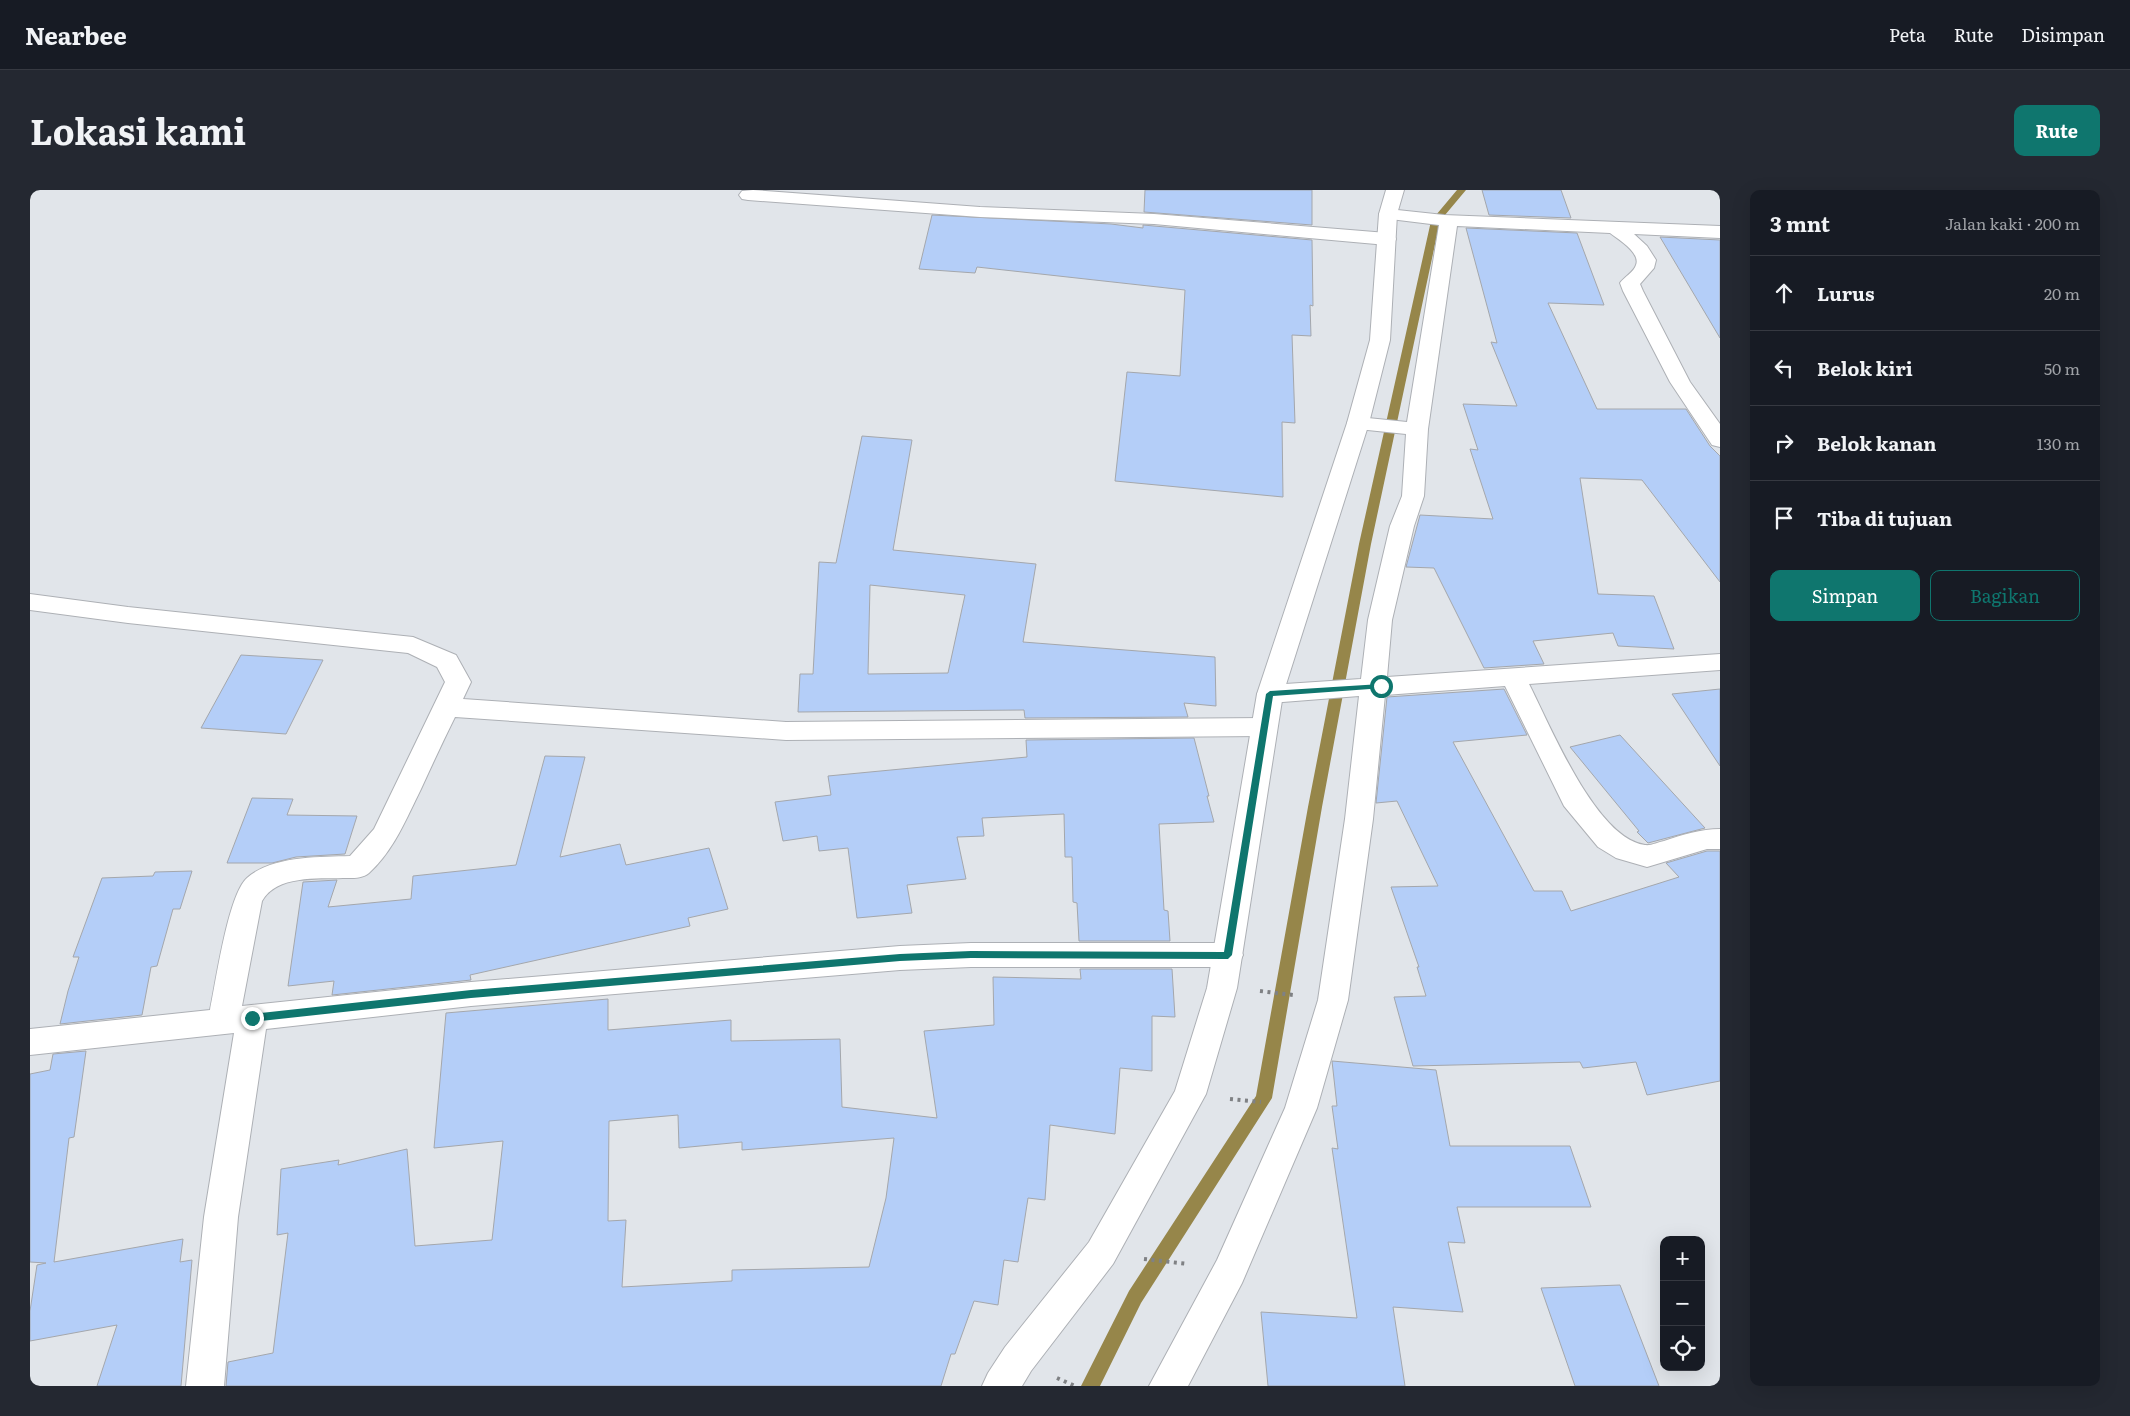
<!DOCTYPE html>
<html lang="id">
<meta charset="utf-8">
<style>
:root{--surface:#171b24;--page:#242831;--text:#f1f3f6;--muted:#9ea1a6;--line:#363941;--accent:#0f766e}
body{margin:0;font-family:Literata,serif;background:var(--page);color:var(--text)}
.controls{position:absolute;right:15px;bottom:15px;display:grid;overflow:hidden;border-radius:10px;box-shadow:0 5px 20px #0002}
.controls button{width:45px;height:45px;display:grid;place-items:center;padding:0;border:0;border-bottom:1px solid var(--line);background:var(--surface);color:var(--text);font:25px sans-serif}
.stop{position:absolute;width:15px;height:15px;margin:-11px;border:4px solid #0f766e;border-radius:50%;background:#fff}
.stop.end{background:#0f766e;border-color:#fff;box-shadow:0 1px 5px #0008}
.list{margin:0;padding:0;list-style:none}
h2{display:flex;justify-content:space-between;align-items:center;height:65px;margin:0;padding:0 20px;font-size:21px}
h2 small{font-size:16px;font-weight:400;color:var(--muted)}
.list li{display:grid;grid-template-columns:32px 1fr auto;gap:15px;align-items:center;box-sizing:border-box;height:75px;padding:0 20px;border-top:1px solid var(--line)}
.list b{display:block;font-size:19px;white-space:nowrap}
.list em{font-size:16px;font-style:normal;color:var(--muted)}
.actions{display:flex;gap:10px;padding:15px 20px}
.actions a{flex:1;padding:11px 0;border:1px solid var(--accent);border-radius:10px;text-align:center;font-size:18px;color:var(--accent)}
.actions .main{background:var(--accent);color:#fff}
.icon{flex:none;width:28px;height:28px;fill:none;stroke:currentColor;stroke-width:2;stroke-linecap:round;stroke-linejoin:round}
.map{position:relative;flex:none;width:1690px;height:1196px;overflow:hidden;border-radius:10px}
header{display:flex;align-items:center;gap:30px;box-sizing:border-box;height:70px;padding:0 25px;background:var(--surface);border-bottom:1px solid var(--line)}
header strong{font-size:24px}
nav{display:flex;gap:28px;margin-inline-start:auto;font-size:18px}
.intro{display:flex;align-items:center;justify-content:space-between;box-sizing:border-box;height:120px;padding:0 30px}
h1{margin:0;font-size:35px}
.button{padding:12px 22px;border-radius:10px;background:var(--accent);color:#fff;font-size:18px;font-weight:700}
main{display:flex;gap:30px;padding:0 30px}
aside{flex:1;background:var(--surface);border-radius:10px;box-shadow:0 5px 20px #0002}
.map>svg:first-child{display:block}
</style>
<header>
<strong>Nearbee</strong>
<nav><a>Peta</a><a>Rute</a><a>Disimpan</a></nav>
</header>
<div class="intro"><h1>Lokasi kami</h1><a class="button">Rute</a></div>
<main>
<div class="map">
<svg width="1690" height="1196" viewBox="0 0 1690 1196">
<rect width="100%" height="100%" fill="#e1e5ea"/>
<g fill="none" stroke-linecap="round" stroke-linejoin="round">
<!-- stream -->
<polygon fill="#96864a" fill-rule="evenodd" points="1427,0 1436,0 1410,31 1341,354 1292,617 1242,908 1111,1113 1070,1196 1051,1196 1099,1101 1226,906 1278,617 1329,354 1401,31"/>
</g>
<!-- building -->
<g fill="#b4cef8" stroke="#a4a7ac" fill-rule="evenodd">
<polygon points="1115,0 1282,0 1282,35 1114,22"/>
<polygon points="1452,0 1531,0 1541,28 1459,25"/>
<polygon points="902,25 1081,34 1113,38 1113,35 1124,36 1282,50 1283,116 1280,115 1281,146 1262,145 1265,233 1252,232 1253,307 1085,291 1097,182 1150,186 1155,100 947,77 945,83 889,79"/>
<polygon points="1436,38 1547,43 1574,115 1518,113 1567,219 1656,219 1680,256 1690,266 1690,392 1612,290 1550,288 1568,404 1624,406 1644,459 1588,456 1583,443 1503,451 1514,474 1454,478 1404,378 1376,377 1390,325 1463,329 1440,259 1448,260 1433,214 1487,216 1461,152 1467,153"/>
<polygon points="1630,47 1690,50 1690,148"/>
<path d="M832,246L882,250L863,360L1006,374L993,452L1185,467L1186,516L1154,513L1158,527L995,528L994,520L768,522L770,484H783L789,372L806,373ZM840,395L935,405L918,483L838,484Z"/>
<polygon points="211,465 293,470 256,544 171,538"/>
<polygon points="1474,499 1497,545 1423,552 1504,701 1532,701 1541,721 1649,687 1636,673 1677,661 1690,661 1690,891 1617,905 1606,872 1553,878 1550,872 1383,876 1364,807 1396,806 1387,777 1389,777 1361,697 1408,696 1367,611 1346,613 1357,507"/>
<polygon points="1690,499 1690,576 1642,504"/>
<polygon points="1590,545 1675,638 1618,653 1607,642 1609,641 1540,557"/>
<polygon points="1164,548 1179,606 1177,606 1184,632 1129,634 1134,720 1138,721 1140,751 1049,751 1047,713 1043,712 1042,667 1035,667 1034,624 952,628 954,646 927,647 936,689 877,695 882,723 827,728 818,658 789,661 787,646 753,651 745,612 801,605 798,586 997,567 996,550"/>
<polygon points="515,566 555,567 530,667 590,654 596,675 679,658 698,719 658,728 660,736 440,785 441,790 302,805 304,791 258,796 273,692 307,690 298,717 381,709 383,686 486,675"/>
<polygon points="222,608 263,609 257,625 327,626 315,664 266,667 242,673 197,673"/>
<polygon points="162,681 150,719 143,719 127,776 121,777 112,825 30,834 38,801 49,767 43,767 72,688 123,686 125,682"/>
<path d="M1050,779H1142L1145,827L1122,826V881L1090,878L1085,944L1020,935L1015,1010L998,1008L988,1072L974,1070L968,1115L944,1111L925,1164H921L911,1196H196L198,1172L243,1163L258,1043L247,1045L251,979L309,970L308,975L377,959L385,1056L462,1050L473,951L404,958L416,823L578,809V840L701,830V851L810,849L812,917L907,928L894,841L964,835L963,787L1051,789ZM648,925L649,958L712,952V960L864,948L856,1008L839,1077L702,1080V1091L592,1097L596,1030L578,1031L579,931Z"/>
<polygon points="56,861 44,947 39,948 24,1072 153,1049 150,1072 162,1070 151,1196 67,1196 87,1135 0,1151 0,1121 7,1075 16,1073 0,1072 0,884 20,880 23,864"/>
<polygon points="1302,871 1406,880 1420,956 1540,956 1561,1017 1427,1017 1435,1053 1418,1052 1433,1122 1363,1117 1375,1196 1238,1196 1231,1122 1327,1128 1302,958 1308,959 1302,916 1307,916"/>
<polygon points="1590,1095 1629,1196 1545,1196 1511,1098"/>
</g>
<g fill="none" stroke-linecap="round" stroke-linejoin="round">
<!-- minor casing -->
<g stroke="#adb0b5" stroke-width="2">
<g id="minor">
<polygon points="723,0 950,17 1124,24 1357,43 1364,45 1366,49 1364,53 1357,55 1124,34 950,27 718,10 712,9 709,5 712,1"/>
<path d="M1358,19L1414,25L1690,36V48L1604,44L1617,56L1626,70L1624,78L1610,94L1613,101L1660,192L1690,234V257L1682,255L1640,192L1593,101L1590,93C1594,87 1604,82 1606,75C1611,63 1588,49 1580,43L1427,36L1398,239L1394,306L1384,336L1362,430L1357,487L1690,464V480L1499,494C1520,535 1566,649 1615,655C1621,656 1628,652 1634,651C1652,645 1671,639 1690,639V659H1677L1617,677L1586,668L1568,657L1534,616L1475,496L1355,505L1343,629L1318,810L1287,918L1212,1093L1158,1196H1119L1187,1070L1255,918L1288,810L1315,629L1329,506L1240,513L1231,510L1227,504L1231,498L1240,495L1331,489L1338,430L1360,336L1372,306L1376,244L1328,239L1320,238L1317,233L1320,228L1328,227L1377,232L1409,35L1352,28L1349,24L1352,20Z"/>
<path d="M0,404L98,417L383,447L426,465L441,492L433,509L756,532L1234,528L1243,531L1247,537L1243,543L1234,546L756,550L425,527C413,551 402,575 391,599C376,629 364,660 339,683C332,689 321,688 313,688C287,689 247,685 232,711L212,816L441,792L870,756L941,753H1198L1209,757L1213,765L1209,773L1198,777H941L870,780L441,816L236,839L208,1027L194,1196H156L174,1027L204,843L0,865V839L180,820C186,792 198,705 217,688C241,666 289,667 320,666L344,639L415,492L407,477L378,463L98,433L0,420Z"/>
</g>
</g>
<!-- secondary casing -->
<g stroke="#adb0b5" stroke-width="2">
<polygon id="secondary" points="1356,0 1374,0 1367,24 1360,150 1339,233 1253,504 1207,798 1176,904 1083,1074 1001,1181 992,1196 952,1196 958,1183 975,1157 1059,1052 1145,901 1177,798 1227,504 1317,233 1340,150 1349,24"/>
</g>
<!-- path -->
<g stroke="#7f8184" stroke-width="4" stroke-dasharray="3 4.5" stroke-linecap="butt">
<polyline points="1230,801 1263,805"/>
<polyline points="1200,909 1231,912"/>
<polyline points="1114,1069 1158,1074"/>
<polyline points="1027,1188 1045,1196"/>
</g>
<!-- minor -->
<use href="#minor" fill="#fff" fill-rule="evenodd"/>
<!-- secondary -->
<use href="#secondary" fill="#fff" fill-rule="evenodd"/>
</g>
<!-- route -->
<polygon fill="#0f766e" points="1351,494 1354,494 1354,498 1243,506 1202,765 1198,769 941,768 870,771 441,808 222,832 217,828 222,824 441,800 870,764 941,761 1194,762 1236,504 1240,501"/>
</svg>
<div class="controls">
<button>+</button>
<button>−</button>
<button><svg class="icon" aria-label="locate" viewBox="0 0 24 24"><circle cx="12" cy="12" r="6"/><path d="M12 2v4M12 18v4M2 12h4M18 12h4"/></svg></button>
</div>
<div class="stop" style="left:1351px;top:496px"></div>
<div class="stop end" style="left:222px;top:828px"></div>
</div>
<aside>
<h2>3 mnt<small>Jalan kaki · 200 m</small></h2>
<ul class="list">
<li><svg class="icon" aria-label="ahead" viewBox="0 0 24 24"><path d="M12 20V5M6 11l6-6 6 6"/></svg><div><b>Lurus</b></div><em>20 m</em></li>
<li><svg class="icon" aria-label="left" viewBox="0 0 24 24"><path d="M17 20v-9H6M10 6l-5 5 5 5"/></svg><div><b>Belok kiri</b></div><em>50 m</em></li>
<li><svg class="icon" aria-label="right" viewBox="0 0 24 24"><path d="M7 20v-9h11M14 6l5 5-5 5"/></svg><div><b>Belok kanan</b></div><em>130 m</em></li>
<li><svg class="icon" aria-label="arrive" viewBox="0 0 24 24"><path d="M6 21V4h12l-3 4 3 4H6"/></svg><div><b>Tiba di tujuan</b></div></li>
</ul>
<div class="actions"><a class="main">Simpan</a><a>Bagikan</a></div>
</aside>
</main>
